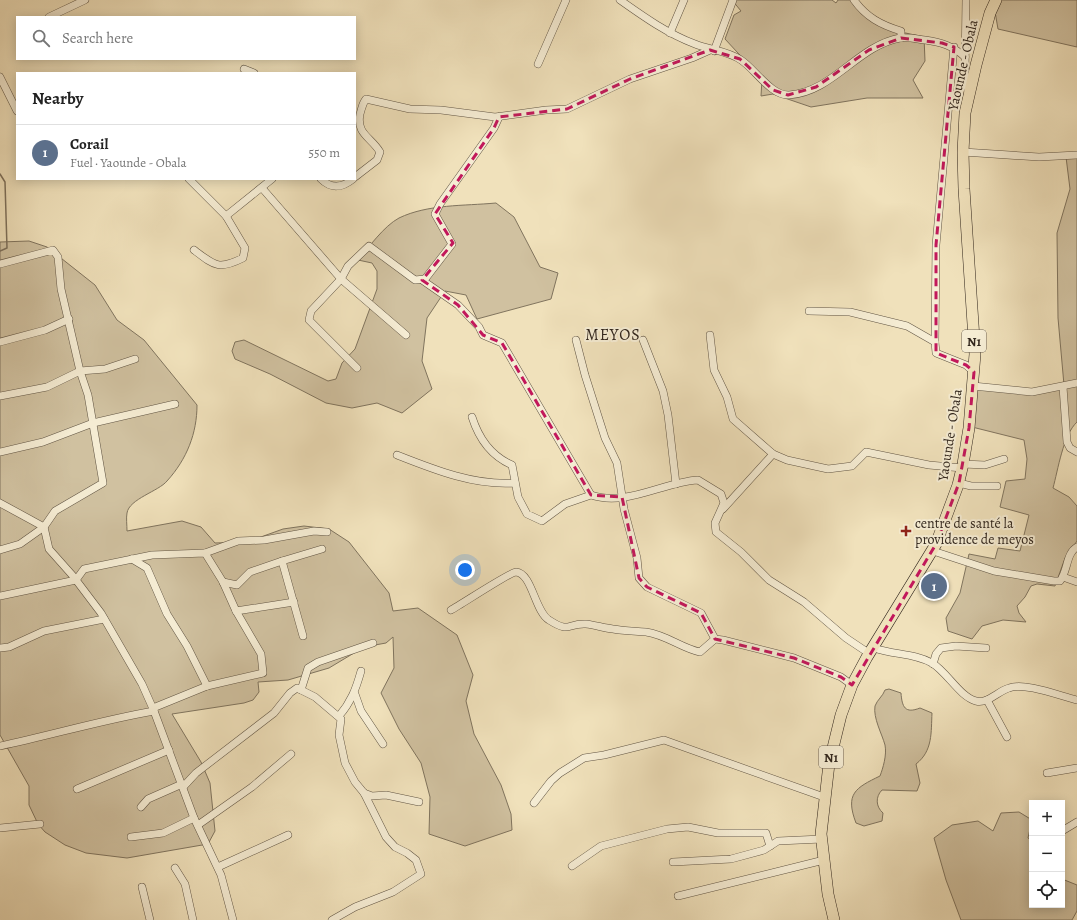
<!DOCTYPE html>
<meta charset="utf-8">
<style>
:root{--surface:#fff;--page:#f6f6f6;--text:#222;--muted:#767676;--line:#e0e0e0;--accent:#8f2418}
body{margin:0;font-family:Alegreya,serif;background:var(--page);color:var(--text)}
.controls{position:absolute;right:12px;bottom:12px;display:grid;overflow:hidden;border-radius:0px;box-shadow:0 2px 10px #0003}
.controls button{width:36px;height:36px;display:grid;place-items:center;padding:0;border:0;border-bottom:1px solid var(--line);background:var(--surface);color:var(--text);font:20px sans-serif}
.you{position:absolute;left:465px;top:570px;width:14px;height:14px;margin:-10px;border:3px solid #fff;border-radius:50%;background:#1a73e8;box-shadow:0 0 0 6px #1a73e833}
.badge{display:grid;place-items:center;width:26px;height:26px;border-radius:50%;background:var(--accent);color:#fff;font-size:13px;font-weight:700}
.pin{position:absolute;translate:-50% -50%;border:2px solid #fff;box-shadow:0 1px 4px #0006}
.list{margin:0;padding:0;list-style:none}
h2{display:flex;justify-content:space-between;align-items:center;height:52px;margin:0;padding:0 16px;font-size:17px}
h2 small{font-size:13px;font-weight:400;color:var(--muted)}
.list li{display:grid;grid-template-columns:26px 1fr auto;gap:12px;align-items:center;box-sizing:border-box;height:56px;padding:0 16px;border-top:1px solid var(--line)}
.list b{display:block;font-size:15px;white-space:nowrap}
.list p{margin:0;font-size:13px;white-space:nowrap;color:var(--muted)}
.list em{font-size:13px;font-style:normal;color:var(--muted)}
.icon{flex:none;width:22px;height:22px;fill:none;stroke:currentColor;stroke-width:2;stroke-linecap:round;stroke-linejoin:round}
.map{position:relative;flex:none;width:1077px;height:920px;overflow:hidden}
.search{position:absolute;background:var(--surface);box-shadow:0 2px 10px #0003;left:16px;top:16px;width:340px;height:44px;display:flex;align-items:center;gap:10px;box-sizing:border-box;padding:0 14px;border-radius:0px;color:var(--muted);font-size:15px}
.panel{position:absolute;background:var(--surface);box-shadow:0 2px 10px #0003;left:16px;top:72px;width:340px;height:108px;border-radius:0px}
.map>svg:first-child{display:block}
</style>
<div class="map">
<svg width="1077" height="920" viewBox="0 0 1077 920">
<rect width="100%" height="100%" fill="#f0e1bb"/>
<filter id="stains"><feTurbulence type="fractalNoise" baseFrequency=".005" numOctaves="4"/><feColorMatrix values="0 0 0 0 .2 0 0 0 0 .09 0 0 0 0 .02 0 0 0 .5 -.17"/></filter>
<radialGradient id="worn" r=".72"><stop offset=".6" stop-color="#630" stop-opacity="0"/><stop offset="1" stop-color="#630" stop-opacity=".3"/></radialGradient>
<!-- green -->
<g fill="#d0c1a0" stroke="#80745e">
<polygon points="732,0 832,0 836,3 838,0 856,0 860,7 901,32 924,37 925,61 913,80 923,98 867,98 811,107 773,94 761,96 762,79 725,39 734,15 741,11"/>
<polygon points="993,0 1077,0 1077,47 998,29"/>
<path d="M1077,156V422C1063,435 1058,470 1053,488L1069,497L1077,506V541L1065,558L1055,586L1037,584L1031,586L1025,597L1017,606L1019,613L1026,622L1003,620L982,626L972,639L948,631L946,618L960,593L969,554L995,559L998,548L1020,551L1029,515L1000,507L1006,481L1025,479L1027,459L1024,440L968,426L973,388L1032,392L1064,385L1058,318L1057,233L1070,189L1066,157Z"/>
<path d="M496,203L514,217L540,267L558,273L551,299L477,319L466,295L445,291L427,318L422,361L432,389L402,413L377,403L352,408L326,403L270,374L235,359L232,351L235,342L244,340L328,381L336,379L342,363L355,349L377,289V271L372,263L358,260C369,247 384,226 399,218C428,204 464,206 496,203Z"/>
<path d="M29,241L47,247L95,285L117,320L144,340L197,405C197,433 187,459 167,481C159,491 129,499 127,513C126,518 127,525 127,531L182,521L201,527L215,543L247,542L283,529L304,526L329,529L349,542L389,593L393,611L418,608L457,635L473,675L466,701L474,734L501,785L511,814L512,830L465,846L429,834L430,797L421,763L399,729L381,693L394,668L393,637L386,643L364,647L329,668L288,680L258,682L259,692L253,700L244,703L172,714L201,762L210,783L215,831L208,844L127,858L86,853L65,845L45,832L38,824L29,805V786L0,735V242Z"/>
<path d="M889,689L901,693C902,707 905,714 920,708L932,713C931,732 933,751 916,764L920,783L917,791L882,790C875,797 876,807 883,813L882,821L864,826L856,823C845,794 855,788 880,776C883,768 887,755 885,745C882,734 873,718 875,706C877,700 883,696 885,690Z"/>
<polygon points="1019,812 1032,820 1028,838 1032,841 1032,905 1062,905 1062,879 1077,885 1077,911 1072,920 961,920 946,880 934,838 952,825 978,821 993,831 1001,813"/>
</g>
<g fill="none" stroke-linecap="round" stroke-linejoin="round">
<!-- stream -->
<polyline stroke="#7d705b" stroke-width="1.5" points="0,174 5,182 7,248 0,251"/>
<!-- minor casing -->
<g stroke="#615544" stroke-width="8">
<g id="minor">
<path d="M620,0C644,17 668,34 695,44C710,50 728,51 741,60C755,69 771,96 789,95C833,92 857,46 900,38C908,37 917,39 925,40C941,42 953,46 965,57"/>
<path d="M854,0C866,17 881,25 901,31V38"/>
<polyline points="966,0 965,72 968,91"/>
<polyline points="49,17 85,0"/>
<polyline points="670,33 684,0"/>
<polyline points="714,51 733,0"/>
<polyline points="538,64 566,0"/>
<polyline points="244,69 254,73"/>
<polyline points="0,77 17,111"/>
<polyline points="963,152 1039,157 1077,155"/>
<path d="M355,177L377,160L380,152C371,137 356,134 360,114C362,108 362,104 366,99L410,109L441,110L495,117L546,110L567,109L630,79L692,58L710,50"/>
<path d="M189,179L226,216L245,248L243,258C219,270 215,266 194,250"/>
<path d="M321,179C331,189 342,188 353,179"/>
<polyline points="262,188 341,279 406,335"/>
<polyline points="226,216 272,179"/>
<polyline points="0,264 53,250 58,257 61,289 80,371 88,395 103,483 55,511 44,527 20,544 0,550"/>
<path d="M422,280L458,305L479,327L483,335L502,343L591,495C626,507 663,482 698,480L721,494L724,503L715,523L716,532L741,552L769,580L804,602L846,638L870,654"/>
<polyline points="809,311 850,312 907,326 935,342 936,353 966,365 974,372"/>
<polyline points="710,335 714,370 727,397 733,419 773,454 787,460 828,469 852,466 866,452 929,465 962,468"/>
<polyline points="576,340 585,375 605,438 617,463 624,509 637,558 639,578 647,587 701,613 715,639"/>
<polyline points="643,340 663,391 668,415 676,484"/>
<polyline points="0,342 45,330 69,319"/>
<polyline points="935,342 936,245 954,47"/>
<polyline points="357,368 309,320 311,311 341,279 348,266 369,246 415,280 425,279 452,244 435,214 440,204 494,128 499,117"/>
<polyline points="973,386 1032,392 1077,383"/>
<polyline points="1063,387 1067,442 1070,448 1077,452"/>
<polyline points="0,396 47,387 80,371 105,369 135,359"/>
<path d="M472,417C479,439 491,456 512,465L518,497L527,514L542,521L565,504L591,495"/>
<polyline points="0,452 43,442 93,423 175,404"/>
<path d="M397,455C435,470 475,486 515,483"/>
<polyline points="963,464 985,465 1004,459"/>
<polyline points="959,483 971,486 997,486"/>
<polyline points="0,503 44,527 49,549 73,576 101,613 142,684 154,711 194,818 221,875 233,920"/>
<polyline points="723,509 773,454"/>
<path d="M933,551L994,571L1054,581H1060C1068,571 1066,553 1077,547"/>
<polyline points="205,553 238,541 264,540 314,531 327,532"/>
<polyline points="132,559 147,568 167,614 187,646 207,686"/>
<polyline points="282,561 303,636"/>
<polyline points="1063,577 1077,582"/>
<polyline points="223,582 237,585 250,572 282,561 322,549"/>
<polyline points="0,596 76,580 84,569 152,555 205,553 223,582 236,611 261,654 263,673 207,686 153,708"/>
<path d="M451,610C462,604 510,572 516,572C532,573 535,612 549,620C571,634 566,623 586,624C595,625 604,628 613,629C624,631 635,631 646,632C667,635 681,648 700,652L715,639L723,640L794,658L841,677L852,685"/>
<polyline points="236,611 294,602"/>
<polyline points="0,648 9,647 44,631 104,619"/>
<path d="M874,648C894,655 914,653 932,663C947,672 960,697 976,701C988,704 998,691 1009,688C1025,682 1060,696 1077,700"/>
<polyline points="933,664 936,654 941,648 956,646 986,648"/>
<polyline points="301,690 308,668 318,662 373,643"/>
<polyline points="355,694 361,711 383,744"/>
<polyline points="987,700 1007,737"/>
<path d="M339,716C351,702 356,689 361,671"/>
<path d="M0,746C52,735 102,720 154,711"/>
<polyline points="1047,773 1077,768"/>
<polyline points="183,787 196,773 274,713 290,693 297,688 315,697 341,719 339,735 345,763 355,782 364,793 372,796 386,795 419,802"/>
<polyline points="77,789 169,750"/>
<polyline points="534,803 551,781 560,773 584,758 604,755 664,740 824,797"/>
<polyline points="141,807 148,799 182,784"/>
<polyline points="198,825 252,787 291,754"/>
<polyline points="0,828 40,824"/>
<polyline points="1062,831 1077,822"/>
<polyline points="131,837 163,833 194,818"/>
<polyline points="673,862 731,859 764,850 778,841 822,839"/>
<polyline points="572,866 601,846 667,829 688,827 718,833 766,833 770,846"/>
<polyline points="218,867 288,835"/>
<polyline points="175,868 185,884 193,920"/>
<polyline points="142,887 150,920"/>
<polyline points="678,896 824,860"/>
<polyline points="332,920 355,907 393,892 421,874 416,860 407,853 395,847 386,837 364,793"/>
</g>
</g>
<!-- highway casing -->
<g stroke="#31261d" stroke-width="12">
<polyline id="highway" points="834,920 828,894 821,834 829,764 841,715 852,685 867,657 936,544 958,485 963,464 969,428 975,354 964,189 963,152 965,113 976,65 990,13 996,0"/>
</g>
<!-- minor -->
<use href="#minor" stroke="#f5ecd3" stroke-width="7"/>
<!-- highway -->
<use href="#highway" stroke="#f0e1bb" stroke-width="11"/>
</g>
<!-- marked area -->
<path fill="none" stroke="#c2185b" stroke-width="3" stroke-dasharray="8 5" stroke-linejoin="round" d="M901,38L942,43L954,47L936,245V353L966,365L974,372L969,428L959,483L936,544L852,685L841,677L794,658L715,639L701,613L647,587L639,578L622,497L591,495L502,343L483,335L458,305L422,280L453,243L435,214L494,128L499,117L567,109L630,79L710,50L740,59L773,90L788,95L816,87L869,50Z"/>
<!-- markers -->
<path fill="#8f2418" stroke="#f5ecd3" stroke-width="1.5" d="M904 525h4v4h4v4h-4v4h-4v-4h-4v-4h4z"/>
<g text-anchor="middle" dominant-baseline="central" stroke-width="4" stroke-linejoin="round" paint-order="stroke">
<!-- shield labels -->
<g fill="#f5ecd3" stroke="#6c6154" stroke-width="1">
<rect x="962" y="330" width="24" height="22" rx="3"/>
<rect x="819" y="746" width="24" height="22" rx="3"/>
</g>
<g font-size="13" font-weight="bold" fill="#31261d">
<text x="974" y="341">N1</text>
<text x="831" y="757">N1</text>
</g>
<!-- street labels -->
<g font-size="14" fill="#31261d" stroke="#f5ecd3">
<text transform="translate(963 65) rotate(-77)">Yaounde - Obala</text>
<text transform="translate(950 435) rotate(-81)">Yaounde - Obala</text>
</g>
<!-- poi labels -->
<g font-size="14" fill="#31261d" stroke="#f5ecd3" text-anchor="start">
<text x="915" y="523">centre de santé la<tspan x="915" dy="16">providence de meyos</tspan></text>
</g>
<!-- quarter labels -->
<g font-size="16" letter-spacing="1" fill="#31261d" stroke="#f5ecd3">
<text x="613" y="335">MEYOS</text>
</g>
</g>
<rect width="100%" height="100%" filter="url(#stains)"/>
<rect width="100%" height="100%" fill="url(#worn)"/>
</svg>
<div class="controls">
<button>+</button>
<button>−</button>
<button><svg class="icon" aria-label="locate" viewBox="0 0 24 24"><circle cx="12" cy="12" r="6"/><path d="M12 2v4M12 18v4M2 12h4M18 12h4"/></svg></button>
</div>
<div class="you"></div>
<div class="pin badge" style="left:934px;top:586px;background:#5c6f8a">1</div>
<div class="search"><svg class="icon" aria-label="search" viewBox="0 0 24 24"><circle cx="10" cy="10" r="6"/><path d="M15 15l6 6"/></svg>Search here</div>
<section class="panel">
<h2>Nearby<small></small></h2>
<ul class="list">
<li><span class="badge" style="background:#5c6f8a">1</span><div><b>Corail</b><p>Fuel · Yaounde - Obala</p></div><em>550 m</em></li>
</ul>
</section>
</div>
